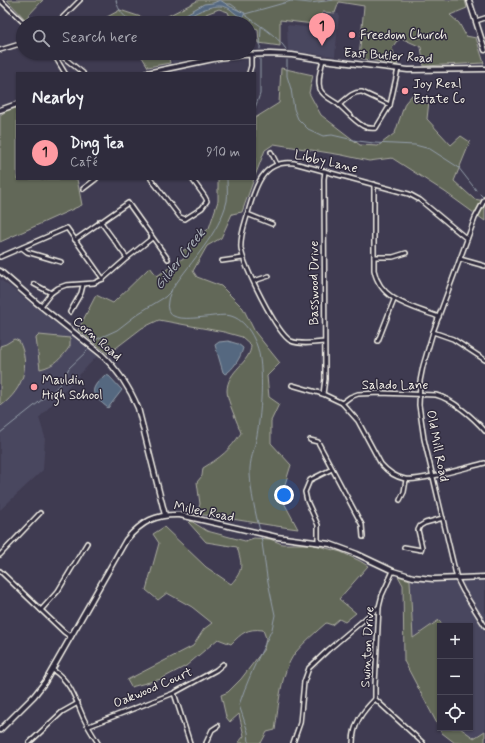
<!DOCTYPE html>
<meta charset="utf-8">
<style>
:root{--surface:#2f2c3d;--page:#373444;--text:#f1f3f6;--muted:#a7a7b0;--line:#4a4857;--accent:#ff9aa2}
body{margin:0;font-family:Mynerve,sans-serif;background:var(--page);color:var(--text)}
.controls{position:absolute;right:12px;bottom:12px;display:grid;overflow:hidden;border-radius:0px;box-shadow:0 1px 3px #0004}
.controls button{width:36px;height:36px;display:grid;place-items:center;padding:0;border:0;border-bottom:1px solid var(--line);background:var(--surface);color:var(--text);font:20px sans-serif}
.you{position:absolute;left:284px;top:495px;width:14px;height:14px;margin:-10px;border:3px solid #fff;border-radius:50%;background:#1a73e8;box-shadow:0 0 0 6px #1a73e833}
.badge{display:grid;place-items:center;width:26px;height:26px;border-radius:50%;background:var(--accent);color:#111;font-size:13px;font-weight:700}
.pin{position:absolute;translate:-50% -33px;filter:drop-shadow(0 1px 2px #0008)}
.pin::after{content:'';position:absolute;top:21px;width:14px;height:12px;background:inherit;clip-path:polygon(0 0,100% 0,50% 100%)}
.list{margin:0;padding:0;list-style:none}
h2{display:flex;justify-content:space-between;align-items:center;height:52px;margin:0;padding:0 16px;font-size:17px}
h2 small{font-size:13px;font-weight:400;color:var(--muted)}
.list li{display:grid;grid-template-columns:26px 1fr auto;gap:12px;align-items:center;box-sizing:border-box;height:56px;padding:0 16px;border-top:1px solid var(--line)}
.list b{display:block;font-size:15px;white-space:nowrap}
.list p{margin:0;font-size:13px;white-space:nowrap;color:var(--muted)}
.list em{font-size:13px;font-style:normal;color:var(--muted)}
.icon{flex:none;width:22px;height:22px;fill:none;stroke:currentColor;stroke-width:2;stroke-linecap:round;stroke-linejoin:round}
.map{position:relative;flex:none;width:485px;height:743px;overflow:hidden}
.search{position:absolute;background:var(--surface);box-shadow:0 1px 3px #0004;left:16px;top:16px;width:240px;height:44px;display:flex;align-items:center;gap:10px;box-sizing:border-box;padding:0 14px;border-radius:22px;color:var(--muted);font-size:15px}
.panel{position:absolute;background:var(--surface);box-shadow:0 1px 3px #0004;left:16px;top:72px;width:240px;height:108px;border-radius:0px}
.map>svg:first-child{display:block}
</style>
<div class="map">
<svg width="485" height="743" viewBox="0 0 485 743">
<rect width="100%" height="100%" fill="#3f3b51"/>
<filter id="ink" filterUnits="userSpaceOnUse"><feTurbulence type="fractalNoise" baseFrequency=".025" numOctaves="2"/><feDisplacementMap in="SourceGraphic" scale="8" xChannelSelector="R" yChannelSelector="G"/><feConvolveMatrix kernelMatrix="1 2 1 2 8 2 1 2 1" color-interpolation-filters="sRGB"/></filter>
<g filter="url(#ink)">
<!-- built -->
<g fill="#4a475f">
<polygon points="323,12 339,14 335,56 288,51 287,25 312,28 313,24"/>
<polygon points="169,53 191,53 192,58 172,63"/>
<polygon points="0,279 97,356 39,418 45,437 43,470 0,510"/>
<polygon points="485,576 485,731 474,738 460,728 470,728 470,626 443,626 438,620 412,639 410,580"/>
</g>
<!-- green -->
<g fill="#626759" stroke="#abaca0">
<polygon points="7,0 43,0 25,19"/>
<polygon points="199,0 465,0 467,8 450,15 459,23 466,36 476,38 484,63 424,66 421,47 401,38 396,42 392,48 398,65 359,58 364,6 339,2 335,13 323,12 313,24 280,20 280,46 259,43 258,29 249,27 249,23 232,22 228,12 219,9 206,14 207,23 96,23 120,10 156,22"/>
<polygon points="131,53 168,53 170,63 148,67 142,57"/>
<polygon points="281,68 313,75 309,93 321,115 360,145 378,146 395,133 405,103 412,95 429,101 427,119 451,145 461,136 470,142 454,181 474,199 485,201 485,221 445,192 392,158 369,161 342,155 274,144 265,150 255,176 255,118 279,103"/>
<polygon points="17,108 17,179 77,179 82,205 0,242 0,115 8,110"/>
<path d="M218,179H254L242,212L232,214L221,238L207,246L193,271L197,277L221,286L243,308L255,332L280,363L267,376L269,397L279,404L271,421V443L291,465L281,497L298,529C264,525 231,518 197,514L200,504L197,482L202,476L203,468C221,457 229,451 241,433C238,423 227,401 227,391C227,370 251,363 251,345L242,337L224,332L159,320L142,328L108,354L78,330L96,295L113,303L150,267L157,276L185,257L182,251L188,248L209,228L218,201Z"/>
<path d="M39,335L70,338V346C62,358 54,366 40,369L36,338Z"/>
<path d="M14,339L19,341C31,365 23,389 2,405L0,403V346L6,344Z"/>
<path d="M191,521L207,531L245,541L254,538L270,539L282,544H311L341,552L360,561L368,566L339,599L356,613L345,622L339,619L332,625L326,623C316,632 304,642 295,653C280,674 279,705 275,730L267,732L261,743H238L244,736L239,714L230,722L226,717L221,695L228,692L241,679L264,649L266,638L263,630C247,628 242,633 231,644L218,639L186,666L161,679L131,687L127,680L193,646L204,629L212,623L192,607L167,593L158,600L146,590L159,543L153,534L164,527L206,567L231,584C244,570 242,564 237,547L206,542L189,523Z"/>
<polygon points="398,576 410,580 413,638 439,620 443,626 440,626 440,728 460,728 474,738 485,731 485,743 455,743 442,733 404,661 403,585"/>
</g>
<!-- water -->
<g fill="#546880" stroke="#949faa">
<path d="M220,0L231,7L245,13L243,17C237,16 235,13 230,9C218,1 199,11 188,17L186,14L204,4L213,3Z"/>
<path d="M228,341L238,344L243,348C241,357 233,370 225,374L223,372L215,345L219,342Z"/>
<path d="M105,375L109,376L122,390L108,408C92,395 87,391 105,375Z"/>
</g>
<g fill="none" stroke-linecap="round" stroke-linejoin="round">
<!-- stream -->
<g stroke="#949faa" stroke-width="1">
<path d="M116,0C118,11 125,18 134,23"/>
<polyline points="227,4 231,4 240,11"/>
<path d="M244,14C258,25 276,34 286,49"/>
<polyline points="245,14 291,1 310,3 333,0"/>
<polyline points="171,23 186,16"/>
<polyline points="260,49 261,27"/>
<polyline points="287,60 287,76 291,89 294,109 298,119 308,129 323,136 332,135 358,141 374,143 415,145 430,149 458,167 476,190"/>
<polyline points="255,108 260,94 260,59"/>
<polyline points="480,194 483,197"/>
<path d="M173,288C191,261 219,234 227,201C228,194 227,186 227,179"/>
<path d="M172,289C171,293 168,297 168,301C161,332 217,311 231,316C242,319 250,330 254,339C266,360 261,412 257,435C255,448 249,461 250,474C251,493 255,512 260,531"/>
<polyline points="95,340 117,330 139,313 165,297 171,291"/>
<polyline points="0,433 53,391 62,382 69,368 87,351"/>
<polyline points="249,743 248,732 239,705 244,691 253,669 272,629 275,615 267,577 261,536"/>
</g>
<!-- street casing -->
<g stroke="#f4f1e8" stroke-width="6">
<g id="street">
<polyline points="0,0 24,23"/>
<polyline points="476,21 485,18"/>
<polyline points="57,23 80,0"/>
<polyline points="0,50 23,43"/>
<polyline points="53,53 65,73"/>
<polyline points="58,53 83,73"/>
<path d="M323,60C321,69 317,80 320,89C323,97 333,100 339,105C347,112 354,121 363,126C367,128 371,129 376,128L390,105L398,69"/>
<polyline points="249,73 251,66 251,54"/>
<path d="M339,105C346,99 353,91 362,92L390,105"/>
<polyline points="271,152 277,164"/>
<polyline points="151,179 180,217 185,219 202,208 207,201 205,197 192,179"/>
<path d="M374,184V270C380,301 413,307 439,317"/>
<polyline points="83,189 96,179"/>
<polyline points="485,199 475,218 433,332 423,366 420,381 419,405 424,439 457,579 463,591 485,626"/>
<polyline points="247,214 272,224"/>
<polyline points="100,221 127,258"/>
<polyline points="75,240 128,203 168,259"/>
<polyline points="22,248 27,252 61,262"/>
<polyline points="0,257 67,228 103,279"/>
<polyline points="374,257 393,257 406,253"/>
<polyline points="460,259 485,266"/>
<polyline points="222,261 243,258"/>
<polyline points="254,281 269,276"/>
<polyline points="34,284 51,293"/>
<polyline points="41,306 51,293 58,288 66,285 94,283 103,279 127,258 152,238"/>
<polyline points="70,312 81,293 83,285"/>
<polyline points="433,332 453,339 485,360"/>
<polyline points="378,341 394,300"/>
<path d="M324,342C314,343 300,345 291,341C277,334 243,265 241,248C240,237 244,226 247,216C254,191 261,159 294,163L409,194L420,200L467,239"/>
<path d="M292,385L323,394L342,403L358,421L381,464C387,471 395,477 405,479C419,482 468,467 485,463"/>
<polyline points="323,394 325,379 324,179 325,171"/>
<path d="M342,403L350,397L358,394L380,393L436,395C452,399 474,418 485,431"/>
<polyline points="310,440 318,442 362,525 363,537"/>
<polyline points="400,500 404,492 406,480"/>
<polyline points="318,542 318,525 307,501 305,492 310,480 332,469"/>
<polyline points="404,547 421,550 422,547 418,530 420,526 425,523 443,518"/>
<polyline points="0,555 40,513"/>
<polyline points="0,571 64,632 71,637"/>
<polyline points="41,610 58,591 87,543"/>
<path d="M53,670C72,683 75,699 84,719C88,727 93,735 98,743"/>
<polyline points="174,693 190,743"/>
<polyline points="375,699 423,743"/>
<polyline points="89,726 174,693 216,670 223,664"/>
<polyline points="29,743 62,712 78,703"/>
<polyline points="206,743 212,730 218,726"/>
<polyline points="293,743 300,723 304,682 309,668 328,650 379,607"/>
<path d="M353,743C353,724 362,712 375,699V685L379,607L382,595L393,571"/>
</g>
</g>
<!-- secondary casing -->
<g stroke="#f4f1e8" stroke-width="7">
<g id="secondary">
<polyline points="469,0 485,50"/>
<polyline points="147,73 218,58 242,55 270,54 292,55 323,60 408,70 485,69"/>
<polyline points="0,110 17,104"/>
<path d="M0,271L38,304L101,354C118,370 129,386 138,408L165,515"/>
<path d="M0,730L34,696L45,682L126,540C142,521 156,514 180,515L277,537L330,544L357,554L393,571L413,577L433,579L485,577"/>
</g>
</g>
<!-- street -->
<use href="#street" stroke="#2f2a3d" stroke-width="3"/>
<!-- secondary -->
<use href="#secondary" stroke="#2f2a3d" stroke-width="4"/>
</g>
</g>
<!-- markers -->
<g fill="#ff9aa2" stroke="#2f2a3d" stroke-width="1.5">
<circle cx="352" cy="35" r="4"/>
<circle cx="405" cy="91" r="4"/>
<circle cx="34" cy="387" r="4"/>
</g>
<g text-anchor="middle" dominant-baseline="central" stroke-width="3" stroke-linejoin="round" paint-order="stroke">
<!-- poi labels -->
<g font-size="13" fill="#f4f1e8" stroke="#2f2a3d" text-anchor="start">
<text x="360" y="35">Freedom Church</text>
<text x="413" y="84">Joy Real<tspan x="413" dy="15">Estate Co</tspan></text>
<text x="42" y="380">Mauldin<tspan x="42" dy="15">High School</tspan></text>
</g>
<!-- street labels -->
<g font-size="13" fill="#f4f1e8" stroke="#2f2a3d">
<text transform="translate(388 56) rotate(4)">East Butler Road</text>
<text transform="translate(326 162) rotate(13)">Libby Lane</text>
<text transform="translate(314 283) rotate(-90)">Basswood Drive</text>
<text transform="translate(97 339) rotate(41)">Corn Road</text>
<text x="395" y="385">Salado Lane</text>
<text transform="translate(437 446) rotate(79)">Old Mill Road</text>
<text transform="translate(204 512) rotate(11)">Miller Road</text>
<text transform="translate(368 647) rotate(-87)">Swinton Drive</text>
<text transform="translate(153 688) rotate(-23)">Oakwood Court</text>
</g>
<!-- water labels -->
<g font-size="14" font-style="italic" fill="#acb3b9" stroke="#2f2a3d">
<text transform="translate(180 259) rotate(-52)">Gilder Creek</text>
</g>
</g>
</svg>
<div class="controls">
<button>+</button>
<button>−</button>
<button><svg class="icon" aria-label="locate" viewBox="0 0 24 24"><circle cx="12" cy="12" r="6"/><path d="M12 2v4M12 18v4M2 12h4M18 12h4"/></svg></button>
</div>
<div class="you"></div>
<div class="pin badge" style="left:322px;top:46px">1</div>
<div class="search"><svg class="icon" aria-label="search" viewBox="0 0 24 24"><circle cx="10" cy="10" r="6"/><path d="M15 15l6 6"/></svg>Search here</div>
<section class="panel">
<h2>Nearby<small></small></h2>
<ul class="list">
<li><span class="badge">1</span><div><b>Ding Tea</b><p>Café</p></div><em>910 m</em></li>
</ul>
</section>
</div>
